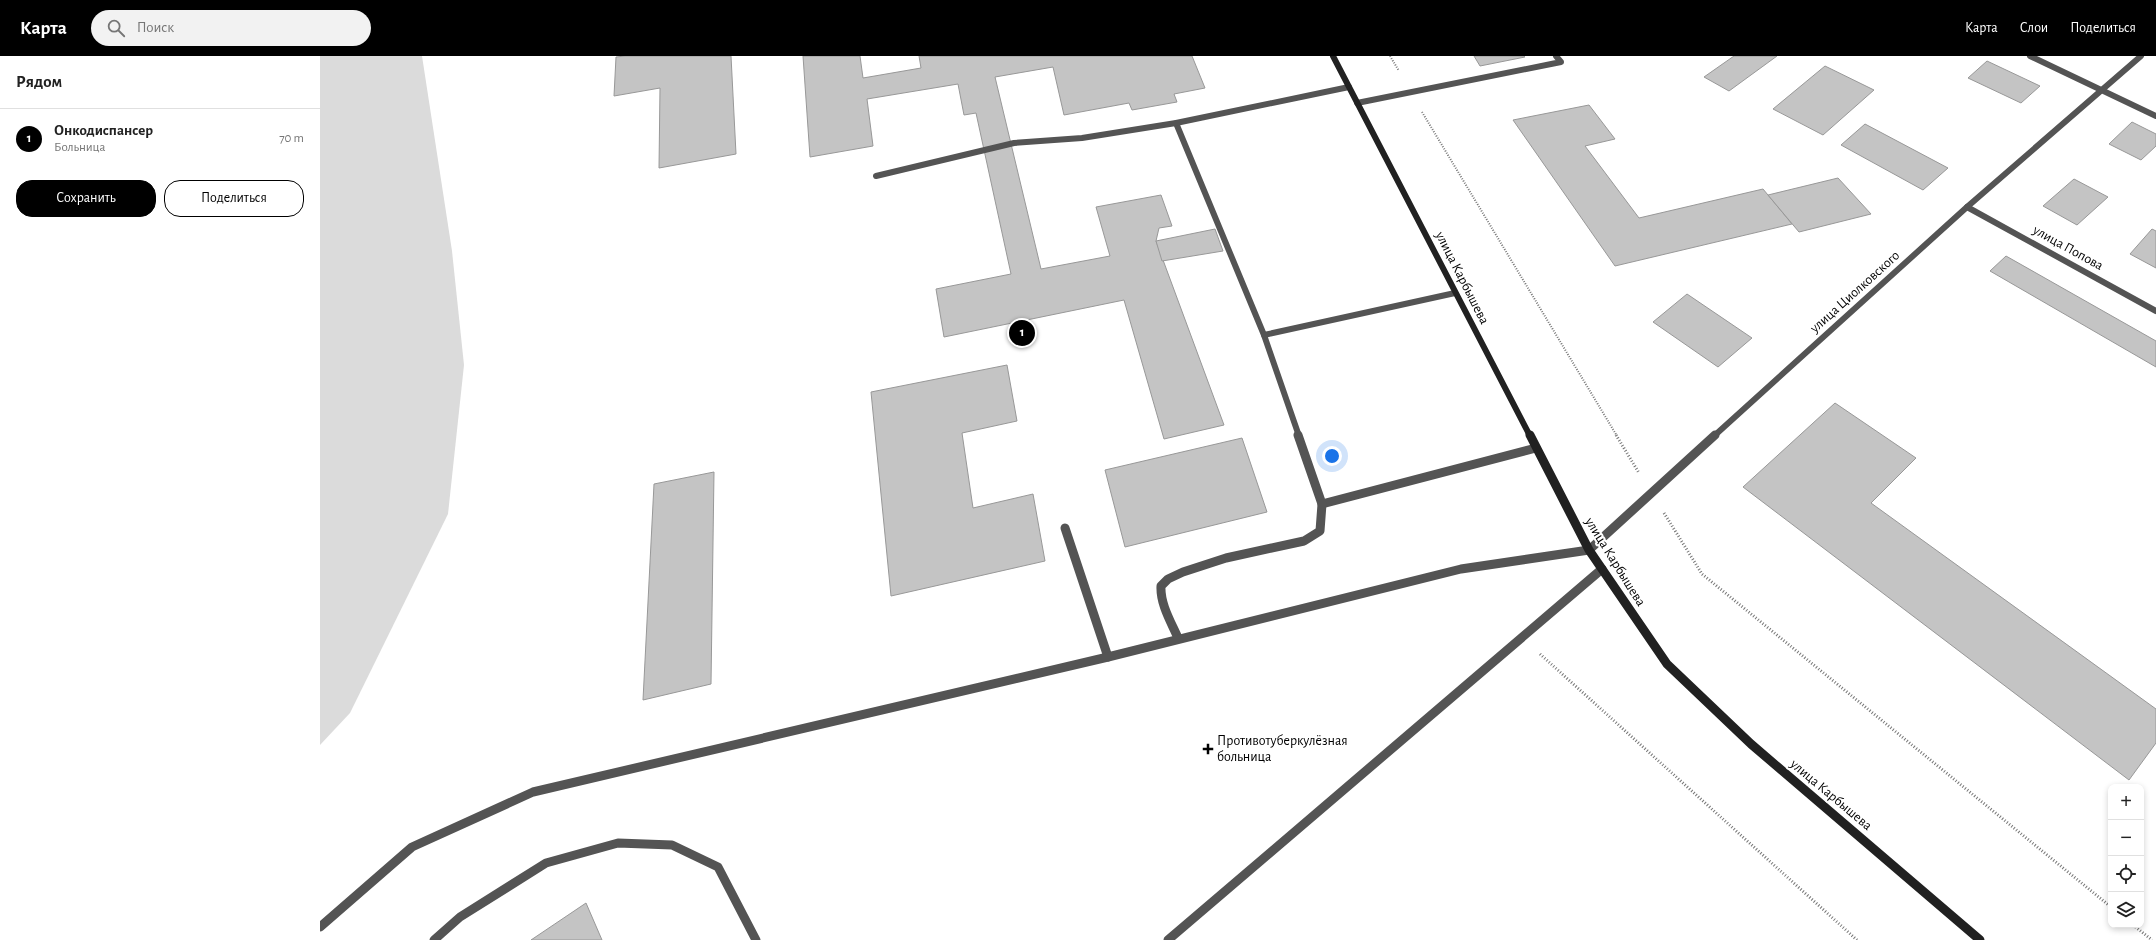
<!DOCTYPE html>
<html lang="ru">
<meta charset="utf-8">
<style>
:root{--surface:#fff;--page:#f2f2f2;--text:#222;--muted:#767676;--line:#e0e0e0;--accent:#000}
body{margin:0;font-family:"Alegreya Sans",sans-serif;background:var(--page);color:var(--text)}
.controls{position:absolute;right:12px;bottom:12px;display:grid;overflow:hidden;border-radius:8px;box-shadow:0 2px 6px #0003}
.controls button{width:36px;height:36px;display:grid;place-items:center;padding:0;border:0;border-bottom:1px solid var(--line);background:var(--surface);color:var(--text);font:20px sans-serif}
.you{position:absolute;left:1012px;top:400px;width:14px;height:14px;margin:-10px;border:3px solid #fff;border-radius:50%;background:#1a73e8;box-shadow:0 0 0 6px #1a73e833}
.badge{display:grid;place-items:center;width:26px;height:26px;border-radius:50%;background:var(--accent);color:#fff;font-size:13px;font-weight:700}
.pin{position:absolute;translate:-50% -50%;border:2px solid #fff;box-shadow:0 1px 4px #0006}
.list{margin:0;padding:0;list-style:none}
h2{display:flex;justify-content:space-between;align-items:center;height:52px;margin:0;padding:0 16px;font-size:17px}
h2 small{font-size:13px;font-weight:400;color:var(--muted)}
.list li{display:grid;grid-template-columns:26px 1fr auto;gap:12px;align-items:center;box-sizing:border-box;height:60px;padding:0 16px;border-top:1px solid var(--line)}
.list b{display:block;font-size:15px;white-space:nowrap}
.list p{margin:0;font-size:13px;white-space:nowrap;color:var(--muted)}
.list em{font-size:13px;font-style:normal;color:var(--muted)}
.actions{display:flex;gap:8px;padding:12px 16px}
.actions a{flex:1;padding:9px 0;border:1px solid var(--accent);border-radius:16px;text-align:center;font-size:14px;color:var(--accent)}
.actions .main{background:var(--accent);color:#fff}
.icon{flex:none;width:22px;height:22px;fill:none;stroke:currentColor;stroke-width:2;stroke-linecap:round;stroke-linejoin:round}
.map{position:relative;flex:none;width:1836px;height:884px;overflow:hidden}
header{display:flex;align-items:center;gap:24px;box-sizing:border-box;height:56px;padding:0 20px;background:var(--accent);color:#fff}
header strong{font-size:19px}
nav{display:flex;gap:22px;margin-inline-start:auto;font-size:14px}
.search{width:280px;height:36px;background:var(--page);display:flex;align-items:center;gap:10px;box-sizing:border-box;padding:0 14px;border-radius:22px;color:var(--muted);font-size:15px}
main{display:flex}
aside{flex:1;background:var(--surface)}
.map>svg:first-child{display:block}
</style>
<header>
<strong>Карта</strong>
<div class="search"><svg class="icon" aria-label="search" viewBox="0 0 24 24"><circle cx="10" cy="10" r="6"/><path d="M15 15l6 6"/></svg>Поиск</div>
<nav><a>Карта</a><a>Слои</a><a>Поделиться</a></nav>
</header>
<main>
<aside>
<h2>Рядом<small></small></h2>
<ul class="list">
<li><span class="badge">1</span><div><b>Онкодиспансер</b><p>Больница</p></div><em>70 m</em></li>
</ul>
<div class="actions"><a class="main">Сохранить</a><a>Поделиться</a></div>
</aside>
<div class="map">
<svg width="1836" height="884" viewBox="0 0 1836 884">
<rect width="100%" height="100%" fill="#fff"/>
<!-- green -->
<polygon fill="#dbdbdb" points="0,0 102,0 132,195 144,309 128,458 30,657 0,689"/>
<!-- building -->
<g fill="#c4c4c4" stroke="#989898">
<polygon points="305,0 411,0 416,98 339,112 340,32 294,40 296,1"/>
<polygon points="483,0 540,0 543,22 601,12 599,0 872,0 885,32 854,38 857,46 812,54 809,47 744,59 733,11 675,21 721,213 790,200 776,151 841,139 852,170 839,172 836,185 904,369 844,383 804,244 624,281 616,233 691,218 656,57 644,59 638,28 547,43 553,90 490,101"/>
<polygon points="1154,0 1204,0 1205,1 1160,10"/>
<polygon points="1414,0 1457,0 1409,35 1384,21"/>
<polygon points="1667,5 1720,30 1701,47 1648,22"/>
<polygon points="1505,10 1554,34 1503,79 1453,53"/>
<polygon points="1269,49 1295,83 1265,90 1319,162 1443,133 1472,168 1295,210 1193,64"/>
<polygon points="1812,66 1836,78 1836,90 1821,104 1789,88"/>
<polygon points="1545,68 1628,112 1603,134 1521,89"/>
<polygon points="1518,122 1551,158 1479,176 1448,139"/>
<polygon points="1754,123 1788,141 1757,169 1723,150"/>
<polygon points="895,173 903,195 842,205 836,185"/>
<polygon points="1832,173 1836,175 1836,212 1810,198"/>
<polygon points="1686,200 1836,285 1836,311 1670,215"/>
<polygon points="1367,238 1432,282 1398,311 1333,266"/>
<polygon points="687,309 697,365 642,377 653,452 713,438 725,505 571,540 551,336"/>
<polygon points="1515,347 1596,402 1551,447 1836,653 1836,687 1809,724 1423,431"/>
<polygon points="922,382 947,456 805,491 785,414"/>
<polygon points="394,416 391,628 323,644 334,428"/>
<polygon points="266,847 282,884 211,884"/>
</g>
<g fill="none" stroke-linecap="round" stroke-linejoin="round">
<!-- path-far1 -->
<g stroke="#767676" stroke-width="2" stroke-dasharray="1 1.5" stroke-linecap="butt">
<polyline points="1070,0 1079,15"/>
<polyline points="1102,56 1297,380"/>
</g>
<!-- path -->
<g stroke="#767676" stroke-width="3" stroke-dasharray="1 2" stroke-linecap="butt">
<polyline points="1296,379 1319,417"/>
<polyline points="1344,457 1382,518 1791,851"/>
<polyline points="1220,598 1537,884"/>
<polyline points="1813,869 1832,884"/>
</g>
<!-- service-far1 -->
<g stroke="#545454" stroke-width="6">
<polyline points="1037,47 1241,6 1236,0"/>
<polyline points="856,67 944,279 979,380"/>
<polyline points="556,120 694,87 762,82 856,67 1029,31"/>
<polyline points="944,279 1135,237"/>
</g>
<!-- service -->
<g stroke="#545454" stroke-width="9">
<polyline points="978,379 1002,448 1216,392"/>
<polyline points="745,472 788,601"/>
<path d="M858,582C851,566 840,548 841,530L848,523L863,516L906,502L984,485L1000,475L1002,448"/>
<polyline points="0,871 92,791 213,736 788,601 1141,513 1269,494"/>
<polyline points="114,884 140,861 226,807 298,787 352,789 398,811 436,884"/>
<polyline points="848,884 1282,513"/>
</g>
<!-- minor -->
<g stroke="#545454" stroke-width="6">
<polyline points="1710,0 1836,60"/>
<polyline points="1647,151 1836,255"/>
</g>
<!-- tertiary-far1 -->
<polyline stroke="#545454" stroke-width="6" points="1394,380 1647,151 1821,0"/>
<!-- tertiary -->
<polyline stroke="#545454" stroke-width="9" points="1269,494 1395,379"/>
<!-- secondary-far1 -->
<polyline stroke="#212121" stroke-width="6" points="1013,0 1210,380"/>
<!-- secondary -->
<polyline stroke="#212121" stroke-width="9" points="1210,379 1269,494 1347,608 1431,688 1660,884"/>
</g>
<!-- markers -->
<path fill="#000" stroke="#fff" stroke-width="1.5" d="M886 687h4v4h4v4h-4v4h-4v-4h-4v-4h4z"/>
<g text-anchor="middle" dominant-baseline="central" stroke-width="4" stroke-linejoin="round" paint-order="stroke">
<!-- street labels -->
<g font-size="14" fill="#000" stroke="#fff">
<text transform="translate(1748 192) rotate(29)">улица Попова</text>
<text transform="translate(1142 222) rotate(63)">улица Карбышева</text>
<text transform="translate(1535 236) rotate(-42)">улица Циолковского</text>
<text transform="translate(1295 506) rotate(58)">улица Карбышева</text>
<text transform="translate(1511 739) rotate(40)">улица Карбышева</text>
</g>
<!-- poi labels -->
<g font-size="14" fill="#000" stroke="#fff" text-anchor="start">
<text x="897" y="685">Противотуберкулёзная<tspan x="897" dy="16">больница</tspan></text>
</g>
</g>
</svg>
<div class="controls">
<button>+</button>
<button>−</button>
<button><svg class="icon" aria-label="locate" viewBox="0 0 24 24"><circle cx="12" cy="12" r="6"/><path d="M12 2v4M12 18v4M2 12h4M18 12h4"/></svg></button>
<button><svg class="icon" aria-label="layers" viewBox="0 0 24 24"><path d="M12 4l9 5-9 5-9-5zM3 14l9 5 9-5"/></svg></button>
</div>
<div class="you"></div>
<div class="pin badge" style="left:702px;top:277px">1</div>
</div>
</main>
